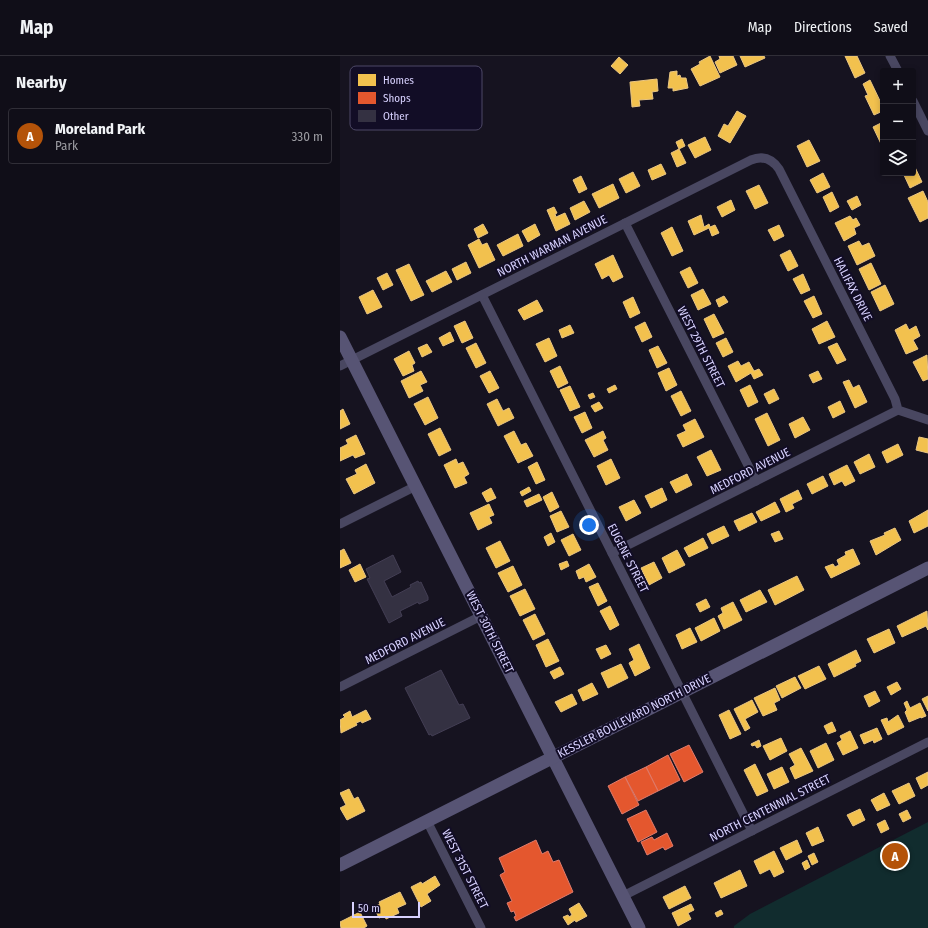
<!DOCTYPE html>
<meta charset="utf-8">
<style>
:root{--surface:#100e18;--page:#1e1c25;--text:#f1f3f6;--muted:#9c9ca2;--line:#302e37;--accent:#b45309}
body{margin:0;font-family:"Fira Sans Condensed",sans-serif;background:var(--page);color:var(--text)}
.controls{position:absolute;right:12px;top:12px;display:grid;overflow:hidden;border-radius:4px;box-shadow:0 2px 6px #0003}
.controls button{width:36px;height:36px;display:grid;place-items:center;padding:0;border:0;border-bottom:1px solid var(--line);background:var(--surface);color:var(--text);font:20px sans-serif}
.scale{position:absolute;left:12px;bottom:10px;width:68px;box-sizing:border-box;padding-left:4px;border:2px solid #d8d2ff;border-top:0;font-size:11px;line-height:14px;white-space:nowrap;color:#d8d2ff;-webkit-text-stroke:3px #120d26;paint-order:stroke}
.you{position:absolute;left:249px;top:469px;width:14px;height:14px;margin:-10px;border:3px solid #fff;border-radius:50%;background:#1a73e8;box-shadow:0 0 0 6px #1a73e833}
.badge{display:grid;place-items:center;width:26px;height:26px;border-radius:50%;background:var(--accent);color:#fff;font-size:13px;font-weight:700}
.pin{position:absolute;translate:-50% -50%;border:2px solid #fff;box-shadow:0 1px 4px #0006}
.list{margin:0;padding:0;list-style:none}
h2{display:flex;justify-content:space-between;align-items:center;height:52px;margin:0;padding:0 16px;font-size:17px}
h2 small{font-size:13px;font-weight:400;color:var(--muted)}
.list li{display:grid;grid-template-columns:26px 1fr auto;gap:12px;align-items:center;box-sizing:border-box;height:56px;margin:0 8px 8px;padding:0 8px;border:1px solid var(--line);border-radius:4px}
.list b{display:block;font-size:15px;white-space:nowrap}
.list p{margin:0;font-size:13px;white-space:nowrap;color:var(--muted)}
.list em{font-size:13px;font-style:normal;color:var(--muted)}
.icon{flex:none;width:22px;height:22px;fill:none;stroke:currentColor;stroke-width:2;stroke-linecap:round;stroke-linejoin:round}
.map{position:relative;flex:none;width:588px;height:872px;overflow:hidden}
header{display:flex;align-items:center;gap:24px;box-sizing:border-box;height:56px;padding:0 20px;background:var(--surface);border-bottom:1px solid var(--line)}
header strong{font-size:19px}
nav{display:flex;gap:22px;margin-inline-start:auto;font-size:14px}
main{display:flex}
aside{flex:1;background:var(--surface)}
.map>svg:first-child{display:block}
</style>
<header>
<strong>Map</strong>
<nav><a>Map</a><a>Directions</a><a>Saved</a></nav>
</header>
<main>
<aside>
<h2>Nearby<small></small></h2>
<ul class="list">
<li><span class="badge">A</span><div><b>Moreland Park</b><p>Park</p></div><em>330 m</em></li>
</ul>
</aside>
<div class="map">
<svg width="588" height="872" viewBox="0 0 588 872">
<rect width="100%" height="100%" fill="#161320"/>
<!-- green -->
<polygon fill="#112c2e" points="588,766 588,872 394,872 394,870 410,858"/>
<!-- homes -->
<g fill="#f2c14e" stroke="#eac683">
<polygon points="370,0 380,21 360,30 351,13 360,8 359,6"/>
<polygon points="379,0 393,0 397,9 380,17 375,6 380,3"/>
<polygon points="400,0 424,0 425,2 405,11"/>
<polygon points="505,0 517,0 525,17 515,22"/>
<polygon points="279,1 288,9 280,18 271,10"/>
<polygon points="337,15 337,20 340,19 341,22 346,22 348,32 333,35 333,32 328,32 330,16"/>
<polygon points="317,23 318,35 312,36 313,43 299,44 300,50 292,51 290,26"/>
<polygon points="530,24 543,51 543,55 534,59 525,40 528,39 523,28"/>
<polygon points="397,55 406,60 390,87 378,80 384,68 388,70"/>
<polygon points="543,66 543,89 542,90 533,71"/>
<polygon points="365,81 371,94 355,102 348,89"/>
<polygon points="342,83 345,90 339,93 336,86"/>
<polygon points="469,84 480,105 467,111 457,90"/>
<polygon points="339,93 346,107 337,111 331,97"/>
<polygon points="573,107 582,126 570,132 563,117 573,117"/>
<polygon points="321,108 326,118 312,124 308,114"/>
<polygon points="293,116 300,130 286,137 279,123"/>
<polygon points="483,117 490,131 477,137 470,124"/>
<polygon points="241,120 247,133 239,137 233,124"/>
<polygon points="273,128 279,142 259,152 252,138"/>
<polygon points="419,129 428,147 415,153 406,135"/>
<polygon points="583,135 588,146 588,162 580,166 568,142"/>
<polygon points="492,136 499,151 490,156 483,141"/>
<polygon points="517,140 521,149 512,154 507,145"/>
<polygon points="391,144 395,154 382,161 377,151"/>
<polygon points="244,145 250,156 235,164 230,152"/>
<polygon points="214,151 217,157 215,158 216,161 225,157 230,168 216,175 207,154"/>
<polygon points="361,159 364,171 369,168 370,171 375,169 379,177 372,180 369,172 354,179 348,165"/>
<polygon points="510,160 513,164 516,162 520,169 514,172 516,178 504,185 495,167"/>
<polygon points="143,168 148,177 138,182 134,173"/>
<polygon points="195,168 200,179 188,186 182,175"/>
<polygon points="439,169 444,180 434,185 428,174"/>
<polygon points="332,171 343,195 332,200 321,177"/>
<polygon points="178,178 183,190 163,200 157,189"/>
<polygon points="139,183 142,189 147,187 155,204 139,212 128,189"/>
<polygon points="519,185 522,190 529,187 535,200 517,209 508,190"/>
<polygon points="450,194 458,210 448,215 440,199"/>
<polygon points="273,199 283,221 273,226 269,219 262,223 255,208"/>
<polygon points="126,206 131,217 117,224 112,213"/>
<polygon points="531,207 541,228 529,234 519,213"/>
<polygon points="69,208 84,239 71,245 56,214"/>
<polygon points="350,211 358,227 348,232 340,216"/>
<polygon points="106,215 112,226 92,236 86,225"/>
<polygon points="47,217 53,229 43,234 37,222"/>
<polygon points="463,218 470,234 461,238 453,223"/>
<polygon points="545,229 554,248 540,255 531,236"/>
<polygon points="363,233 371,248 358,254 351,239"/>
<polygon points="33,234 42,251 27,258 19,241"/>
<polygon points="384,240 388,246 379,251 376,244"/>
<polygon points="474,240 482,258 473,262 464,245"/>
<polygon points="293,241 300,257 290,262 283,246"/>
<polygon points="197,244 203,255 184,264 178,254"/>
<polygon points="374,258 384,277 373,282 364,263"/>
<polygon points="125,265 133,282 122,287 114,270"/>
<polygon points="487,265 495,281 479,288 472,273"/>
<polygon points="305,266 312,281 302,286 295,271"/>
<polygon points="566,268 569,274 576,270 580,280 573,284 578,293 566,298 555,274"/>
<polygon points="230,269 234,277 222,282 219,274"/>
<polygon points="110,276 114,285 103,290 99,282"/>
<polygon points="209,282 217,300 205,306 196,288"/>
<polygon points="386,282 393,296 383,301 376,287"/>
<polygon points="136,287 146,307 136,312 126,292"/>
<polygon points="497,287 506,304 497,308 488,291"/>
<polygon points="87,288 92,296 82,301 78,292"/>
<polygon points="318,290 327,307 317,312 309,294"/>
<polygon points="69,295 75,307 72,309 74,315 63,320 54,303"/>
<polygon points="587,299 588,323 583,325 573,306"/>
<polygon points="398,305 401,310 409,306 414,315 419,313 423,319 414,323 411,317 396,326 388,310"/>
<polygon points="220,310 228,327 218,332 210,315"/>
<polygon points="329,312 337,329 326,335 318,317"/>
<polygon points="81,315 87,326 80,329 83,335 69,342 61,325"/>
<polygon points="150,315 159,332 149,337 140,320"/>
<polygon points="478,315 482,323 473,327 469,319"/>
<polygon points="509,324 513,332 519,329 527,346 515,352 503,326"/>
<polygon points="275,329 277,333 269,337 267,333"/>
<polygon points="410,329 418,346 408,351 400,334"/>
<polygon points="230,330 240,351 230,355 220,334"/>
<polygon points="434,333 439,343 429,348 424,338"/>
<polygon points="341,335 351,355 341,360 331,340"/>
<polygon points="253,337 255,341 250,343 248,339"/>
<polygon points="88,341 98,362 85,369 74,348"/>
<polygon points="157,343 163,355 169,352 174,362 158,370 147,348"/>
<polygon points="500,345 505,356 493,362 488,351"/>
<polygon points="259,346 263,352 255,356 251,350"/>
<polygon points="3,353 10,368 0,373 0,355"/>
<polygon points="245,356 252,372 242,377 234,361"/>
<polygon points="427,357 440,384 428,390 415,363"/>
<polygon points="463,361 470,374 455,382 449,368"/>
<polygon points="355,363 364,381 343,391 337,379 346,375 343,369"/>
<polygon points="100,372 111,394 99,400 88,378"/>
<polygon points="174,375 181,389 186,387 193,400 178,407 164,380"/>
<polygon points="263,375 266,382 263,384 268,394 254,401 245,384"/>
<polygon points="16,379 25,398 15,402 13,399 0,405 0,392 8,388 6,384"/>
<polygon points="579,381 588,383 588,397 576,394"/>
<polygon points="558,388 563,399 547,407 542,396"/>
<polygon points="371,394 381,414 367,420 357,401"/>
<polygon points="529,398 535,411 520,418 514,406"/>
<polygon points="116,403 118,408 123,406 129,418 124,421 127,427 115,432 104,409"/>
<polygon points="271,403 280,422 266,429 257,410"/>
<polygon points="197,406 205,424 196,428 188,411"/>
<polygon points="26,408 35,427 14,438 6,423 17,418 15,414"/>
<polygon points="507,409 515,425 505,430 502,425 494,429 489,418"/>
<polygon points="347,418 352,429 336,437 330,426"/>
<polygon points="483,420 488,430 472,438 467,428"/>
<polygon points="189,431 191,435 182,440 180,436"/>
<polygon points="151,432 156,442 147,446 142,437"/>
<polygon points="322,432 327,444 311,452 305,440"/>
<polygon points="458,434 462,443 452,448 454,452 446,456 440,443"/>
<polygon points="212,436 219,451 210,456 203,441"/>
<polygon points="199,438 202,444 187,451 184,445"/>
<polygon points="294,444 301,457 286,465 279,451"/>
<polygon points="435,446 440,456 421,465 416,456"/>
<polygon points="149,448 154,459 149,461 152,467 138,474 130,457"/>
<polygon points="588,454 588,470 574,477 569,465"/>
<polygon points="221,455 229,471 217,476 210,460"/>
<polygon points="412,457 417,466 399,475 394,465"/>
<polygon points="384,470 389,480 372,488 367,478"/>
<polygon points="555,472 561,484 536,499 530,485 545,479 544,477"/>
<polygon points="439,475 443,483 435,486 431,478"/>
<polygon points="211,477 215,486 208,490 204,481"/>
<polygon points="233,478 241,494 229,500 221,484"/>
<polygon points="363,482 368,492 349,501 344,492"/>
<polygon points="160,485 170,505 156,512 146,492"/>
<polygon points="4,493 11,507 0,512 0,495"/>
<polygon points="513,493 520,508 491,522 485,511 493,508 495,511 499,509 497,504 506,499 505,496"/>
<polygon points="337,494 345,509 329,517 322,502"/>
<polygon points="227,505 229,510 221,514 219,508"/>
<polygon points="314,506 322,522 309,529 301,512"/>
<polygon points="20,508 26,521 15,526 9,514"/>
<polygon points="249,508 256,521 246,526 244,521 239,523 236,515"/>
<polygon points="173,510 182,529 168,536 158,517"/>
<polygon points="457,520 464,534 435,549 428,534"/>
<polygon points="258,527 267,545 258,550 249,531"/>
<polygon points="185,533 195,553 180,560 170,540"/>
<polygon points="420,534 427,546 406,556 400,544"/>
<polygon points="366,543 370,551 360,556 356,548"/>
<polygon points="393,546 402,564 384,573 378,560 383,557 381,552"/>
<polygon points="270,550 279,569 270,574 260,555"/>
<polygon points="587,555 588,574 586,570 562,581 557,570"/>
<polygon points="195,558 205,578 193,584 183,564"/>
<polygon points="374,562 380,575 361,585 355,572"/>
<polygon points="350,572 357,586 342,593 336,579"/>
<polygon points="549,573 555,587 534,597 527,583"/>
<polygon points="208,583 219,605 206,611 196,589"/>
<polygon points="299,588 310,612 295,620 289,607 294,604 289,593"/>
<polygon points="266,589 271,598 261,603 256,593"/>
<polygon points="516,594 521,605 515,608 516,610 494,621 488,608"/>
<polygon points="281,608 288,622 268,632 261,617"/>
<polygon points="479,610 486,623 465,633 458,620"/>
<polygon points="220,611 224,618 214,623 210,616"/>
<polygon points="455,621 461,632 442,642 436,630"/>
<polygon points="557,626 561,633 551,639 547,631"/>
<polygon points="252,627 258,638 243,645 238,634"/>
<polygon points="435,632 440,644 434,647 437,654 423,660 414,642"/>
<polygon points="535,635 540,645 529,651 524,640"/>
<polygon points="232,638 237,648 221,656 215,646"/>
<polygon points="588,640 588,655 582,643"/>
<polygon points="412,644 418,656 405,663 410,672 405,675 394,653"/>
<polygon points="567,645 570,652 580,647 586,660 581,662 581,661 569,666 565,656 567,654 564,647"/>
<polygon points="26,654 31,663 22,667 21,665 16,667 17,669 1,677 0,664 5,661 3,659 10,655 12,661"/>
<polygon points="389,654 401,678 390,683 379,659"/>
<polygon points="558,659 564,671 548,679 541,664 547,662 548,666"/>
<polygon points="492,666 496,675 488,678 484,670"/>
<polygon points="537,672 542,683 534,687 533,684 524,688 520,679"/>
<polygon points="510,675 518,692 503,699 497,687 502,684 500,680"/>
<polygon points="441,682 447,695 430,704 423,690"/>
<polygon points="419,684 421,690 417,692 415,689 412,690 411,688"/>
<polygon points="486,687 494,704 478,712 470,695"/>
<polygon points="461,692 473,715 455,723 450,712 455,709 449,698"/>
<polygon points="415,708 428,735 417,740 404,714"/>
<polygon points="442,711 449,726 434,733 427,718"/>
<polygon points="588,716 588,729 581,733 576,722"/>
<polygon points="569,727 575,740 559,748 552,735"/>
<polygon points="9,733 14,743 18,741 25,755 7,764 0,752 6,749 0,737"/>
<polygon points="544,737 550,749 537,755 531,744"/>
<polygon points="520,753 525,764 513,770 507,759"/>
<polygon points="567,754 571,762 563,766 559,758"/>
<polygon points="545,764 549,773 541,777 537,768"/>
<polygon points="478,771 484,785 472,790 466,777"/>
<polygon points="457,784 462,796 446,804 440,792"/>
<polygon points="434,795 444,816 434,821 430,813 420,818 414,805"/>
<polygon points="474,797 478,806 472,809 468,800"/>
<polygon points="467,804 470,811 465,814 462,807"/>
<polygon points="400,814 407,830 381,842 374,827"/>
<polygon points="95,820 100,829 87,838 91,845 81,851 71,831 81,826 82,828"/>
<polygon points="345,830 351,842 329,853 323,841"/>
<polygon points="60,836 66,848 57,852 59,857 46,863 45,860 39,862 34,851 40,848 39,846"/>
<polygon points="239,847 247,860 236,866 235,864 228,869 223,861 228,859 229,861 232,859 229,853"/>
<polygon points="351,848 354,854 348,857 351,863 338,870 332,857"/>
<polygon points="381,854 383,858 377,861 375,857"/>
<polygon points="20,856 27,870 24,872 1,872 0,866"/>
</g>
<!-- shops -->
<g fill="#e4572e" stroke="#e07c6d">
<polygon points="349,689 363,716 344,726 330,698"/>
<polygon points="328,699 340,724 318,735 306,711"/>
<polygon points="306,711 318,735 298,745 285,721"/>
<polygon points="285,721 299,749 282,758 268,730"/>
<polygon points="306,754 317,776 298,786 287,763"/>
<polygon points="327,777 333,790 325,794 323,791 307,799 301,786 312,781 314,784"/>
<polygon points="196,784 202,798 208,795 213,806 219,804 233,836 176,865 174,861 176,860 174,855 171,856 167,847 172,845 160,819 165,816 159,802"/>
</g>
<!-- building -->
<g fill="#343142" stroke="#433e54">
<polygon points="53,499 61,516 44,525 52,541 71,531 70,529 78,525 79,527 81,526 88,541 88,544 79,548 78,546 60,555 62,560 49,567 27,523 30,522 26,513"/>
<polygon points="101,614 119,649 123,648 130,662 92,680 91,678 89,679 65,632"/>
</g>
<g fill="none" stroke-linecap="round" stroke-linejoin="round">
<!-- minor -->
<g stroke="#494761" stroke-width="9">
<polyline points="550,0 558,15"/>
<polyline points="573,45 588,75"/>
<polyline points="285,167 416,425"/>
<polyline points="142,239 412,775"/>
<path d="M0,310L411,104C423,99 432,103 439,113L555,343L558,354L588,364"/>
<polyline points="0,468 76,430"/>
<polyline points="272,497 558,354"/>
<polyline points="0,631 141,560"/>
<polyline points="87,765 141,872"/>
<polyline points="283,840 588,686"/>
</g>
<!-- secondary -->
<g stroke="#575474" stroke-width="13">
<polyline points="0,281 299,872"/>
<polyline points="0,809 588,512"/>
</g>
</g>
<g text-anchor="middle" dominant-baseline="central" stroke-width="4" stroke-linejoin="round" paint-order="stroke">
<!-- street labels -->
<g font-size="12" fill="#d8d2ff" stroke="#120d26">
<text transform="translate(212 190) rotate(-27)">NORTH WARMAN AVENUE</text>
<text transform="translate(513 233) rotate(63)">HALIFAX DRIVE</text>
<text transform="translate(361 291) rotate(63)">WEST 29TH STREET</text>
<text transform="translate(410 415) rotate(-27)">MEDFORD AVENUE</text>
<text transform="translate(288 502) rotate(63)">EUGENE STREET</text>
<text transform="translate(150 576) rotate(63)">WEST 30TH STREET</text>
<text transform="translate(65 585) rotate(-27)">MEDFORD AVENUE</text>
<text transform="translate(294 660) rotate(-27)">KESSLER BOULEVARD NORTH DRIVE</text>
<text transform="translate(430 752) rotate(-27)">NORTH CENTENNIAL STREET</text>
<text transform="translate(125 813) rotate(63)">WEST 31ST STREET</text>
</g>
</g>
<!-- legend -->
<rect x="10" y="10" width="132" height="64" rx="6" fill="#120d26" stroke="#4d4867" stroke-width="1"/>
<rect x="18" y="18" width="18" height="12" fill="#f2c14e"/>
<rect x="18" y="36" width="18" height="12" fill="#e4572e"/>
<rect x="18" y="54" width="18" height="12" fill="#343142"/>
<g font-size="11" fill="#d8d2ff">
<text x="43" y="28">Homes</text>
<text x="43" y="46">Shops</text>
<text x="43" y="64">Other</text>
</g>
</svg>
<div class="controls">
<button>+</button>
<button>−</button>
<button><svg class="icon" aria-label="layers" viewBox="0 0 24 24"><path d="M12 4l9 5-9 5-9-5zM3 14l9 5 9-5"/></svg></button>
</div>
<div class="scale">50 m</div>
<div class="you"></div>
<div class="pin badge" style="left:555px;top:800px">A</div>
</div>
</main>
